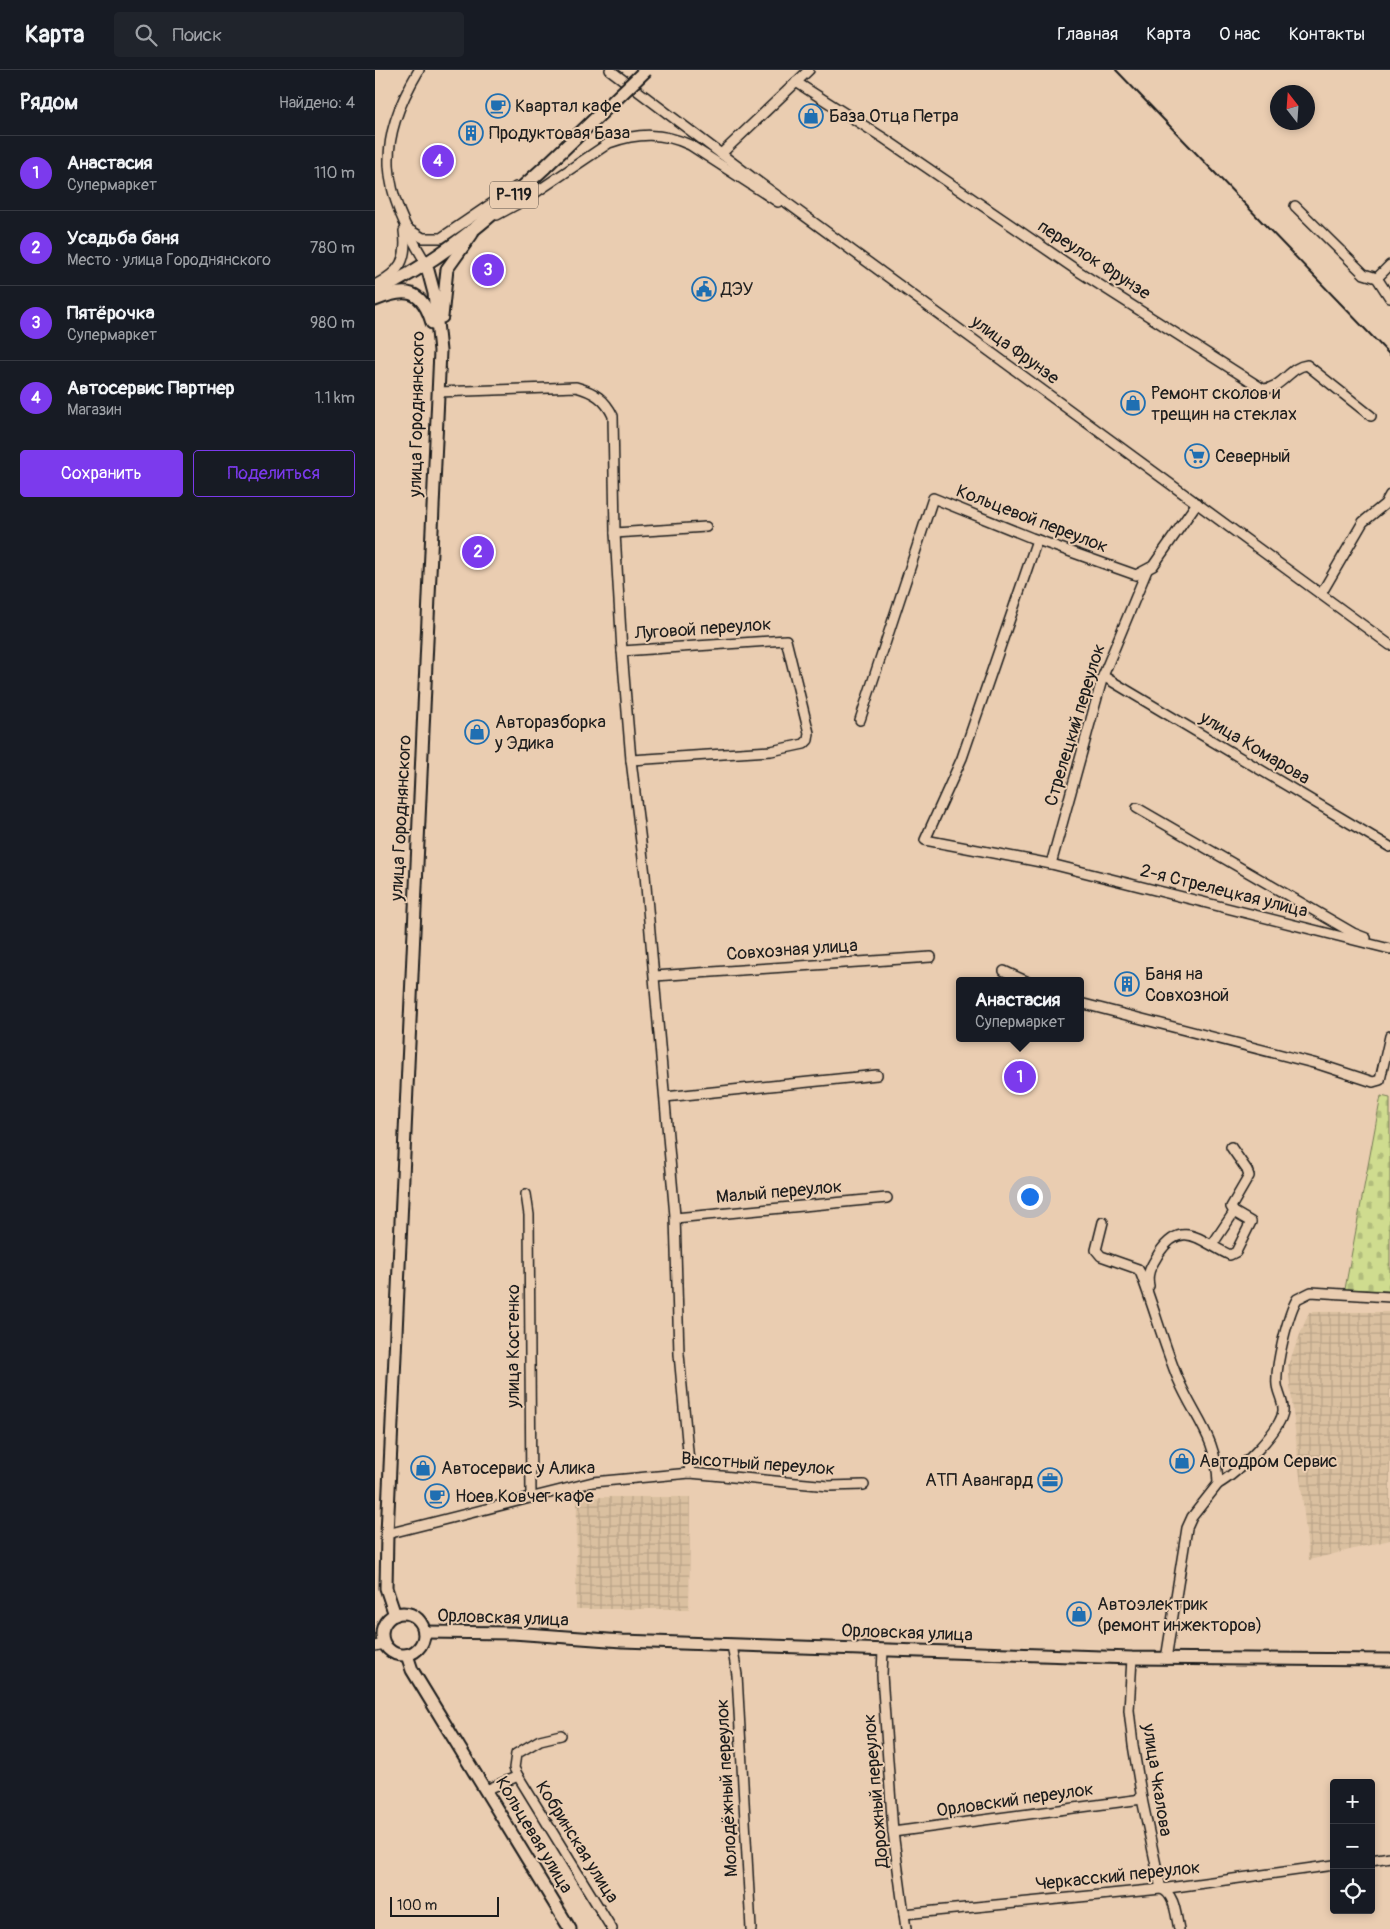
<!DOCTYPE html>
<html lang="ru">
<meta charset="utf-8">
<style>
:root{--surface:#171b24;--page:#20242c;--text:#f1f3f6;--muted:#9ea1a6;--line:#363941;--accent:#7c3aed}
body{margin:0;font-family:Pangolin,sans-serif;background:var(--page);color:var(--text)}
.controls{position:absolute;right:15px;bottom:15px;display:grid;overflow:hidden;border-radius:5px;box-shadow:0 2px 8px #0003}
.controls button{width:45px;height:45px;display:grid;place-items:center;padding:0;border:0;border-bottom:1px solid var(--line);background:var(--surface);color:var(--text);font:25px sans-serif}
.compass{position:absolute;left:895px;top:15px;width:45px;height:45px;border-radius:50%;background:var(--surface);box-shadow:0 2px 8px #0003;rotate:343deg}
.scale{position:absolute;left:15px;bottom:12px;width:109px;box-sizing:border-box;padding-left:5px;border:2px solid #1c1c1c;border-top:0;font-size:14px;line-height:18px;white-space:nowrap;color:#1c1c1c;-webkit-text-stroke:4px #eacdb1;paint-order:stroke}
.you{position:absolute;left:654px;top:1126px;width:18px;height:18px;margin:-12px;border:4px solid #fff;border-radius:50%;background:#1a73e8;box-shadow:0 0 0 8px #1a73e833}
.badge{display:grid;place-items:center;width:32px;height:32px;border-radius:50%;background:var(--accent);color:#fff;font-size:16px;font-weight:700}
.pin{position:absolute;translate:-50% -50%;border:2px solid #fff;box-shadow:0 1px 5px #0006}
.popup{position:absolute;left:581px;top:907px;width:128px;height:65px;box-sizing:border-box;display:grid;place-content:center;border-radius:5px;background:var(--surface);filter:drop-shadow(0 1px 4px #0005);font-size:16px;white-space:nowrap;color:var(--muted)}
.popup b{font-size:19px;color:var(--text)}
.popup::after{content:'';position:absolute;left:50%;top:100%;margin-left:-10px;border:10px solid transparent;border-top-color:var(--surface)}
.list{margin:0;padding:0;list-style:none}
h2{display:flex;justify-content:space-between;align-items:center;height:65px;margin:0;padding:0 20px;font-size:21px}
h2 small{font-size:16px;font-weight:400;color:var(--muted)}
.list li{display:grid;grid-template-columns:32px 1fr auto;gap:15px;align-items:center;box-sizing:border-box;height:75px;padding:0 20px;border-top:1px solid var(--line)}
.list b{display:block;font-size:19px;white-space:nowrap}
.list p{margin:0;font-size:16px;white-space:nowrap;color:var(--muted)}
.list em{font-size:16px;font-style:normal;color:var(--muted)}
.actions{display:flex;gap:10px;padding:15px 20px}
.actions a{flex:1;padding:11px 0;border:1px solid var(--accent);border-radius:5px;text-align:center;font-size:18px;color:var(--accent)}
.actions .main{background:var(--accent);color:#fff}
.icon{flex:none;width:28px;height:28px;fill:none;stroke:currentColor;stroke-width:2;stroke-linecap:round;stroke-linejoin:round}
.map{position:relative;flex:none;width:1015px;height:1859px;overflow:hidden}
header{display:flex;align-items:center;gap:30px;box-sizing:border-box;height:70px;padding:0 25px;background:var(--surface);border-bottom:1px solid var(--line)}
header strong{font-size:24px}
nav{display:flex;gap:28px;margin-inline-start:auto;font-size:18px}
.search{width:350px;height:45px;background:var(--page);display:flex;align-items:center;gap:12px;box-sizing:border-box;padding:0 18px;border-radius:5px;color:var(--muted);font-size:19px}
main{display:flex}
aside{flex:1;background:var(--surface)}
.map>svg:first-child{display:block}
</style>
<header>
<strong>Карта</strong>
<div class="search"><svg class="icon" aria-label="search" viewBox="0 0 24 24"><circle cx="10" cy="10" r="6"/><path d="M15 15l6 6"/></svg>Поиск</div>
<nav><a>Главная</a><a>Карта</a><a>О нас</a><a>Контакты</a></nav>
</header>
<main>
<aside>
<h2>Рядом<small>Найдено: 4</small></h2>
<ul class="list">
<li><span class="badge">1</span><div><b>Анастасия</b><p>Супермаркет</p></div><em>110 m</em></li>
<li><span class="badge">2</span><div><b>Усадьба баня</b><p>Место · улица Городнянского</p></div><em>780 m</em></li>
<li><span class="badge">3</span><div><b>Пятёрочка</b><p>Супермаркет</p></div><em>980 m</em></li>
<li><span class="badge">4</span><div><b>Автосервис Партнер</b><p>Магазин</p></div><em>1.1 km</em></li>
</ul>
<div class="actions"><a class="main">Сохранить</a><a>Поделиться</a></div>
</aside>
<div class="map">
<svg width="1015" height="1859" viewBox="0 0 1015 1859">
<defs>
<pattern id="industrial-grid" width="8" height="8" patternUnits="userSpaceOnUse" patternTransform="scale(1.25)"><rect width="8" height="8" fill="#dac0a0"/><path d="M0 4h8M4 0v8" fill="none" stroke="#baa489"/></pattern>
<pattern id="cemetery-stones" width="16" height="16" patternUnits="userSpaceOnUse" patternTransform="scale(1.25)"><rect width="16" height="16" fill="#cfdc8f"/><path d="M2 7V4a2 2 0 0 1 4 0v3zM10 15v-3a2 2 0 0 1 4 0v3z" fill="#b1bc7b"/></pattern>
</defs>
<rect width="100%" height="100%" fill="#eacdb1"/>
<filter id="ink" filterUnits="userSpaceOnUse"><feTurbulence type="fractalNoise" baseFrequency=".02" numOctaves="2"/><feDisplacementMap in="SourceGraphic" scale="10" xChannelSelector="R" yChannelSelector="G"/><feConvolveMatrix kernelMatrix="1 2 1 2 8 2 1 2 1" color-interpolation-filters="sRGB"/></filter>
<g filter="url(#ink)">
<!-- industrial -->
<g fill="url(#industrial-grid)">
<polygon points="934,1242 1015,1242 1015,1470 934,1490 913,1295"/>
<polygon points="202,1427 315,1427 314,1539 201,1539"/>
</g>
<!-- cemetery -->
<polygon fill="url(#cemetery-stones)" stroke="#767c56" points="1006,1026 1015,1028 1015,1221 970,1219"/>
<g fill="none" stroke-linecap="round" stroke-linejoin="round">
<!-- minor casing -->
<g stroke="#1c1c1c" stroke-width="12">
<g id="minor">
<path d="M44,0C0,74 6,119 51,193"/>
<polyline points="235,0 378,108 1015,575"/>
<path d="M421,12L510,69L703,201L888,319C908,318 914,297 932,295L996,346"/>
<polyline points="346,84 434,0"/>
<polyline points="920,136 989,204 1002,208 1015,228"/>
<path d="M122,145L148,131L234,73C263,63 287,62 315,75L403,132"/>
<polyline points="33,159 48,168 66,168 141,117"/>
<polyline points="1002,208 1015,195"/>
<path d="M0,215C25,202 33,190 29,161"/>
<path d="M63,322L201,317C219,322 230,329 238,346L240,463L247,581L256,690L270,805L300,1146L304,1284L315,1403"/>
<polyline points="240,463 331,457"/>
<polyline points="662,470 587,688 550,770 676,794 1015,879"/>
<polyline points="946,524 988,452 1010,434 1015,425"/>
<polyline points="247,581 411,570 434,663 433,670 429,674 396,681 256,690"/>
<polyline points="728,606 1015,777"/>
<polyline points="485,650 558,428 657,468 761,505 778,496 822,433"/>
<polyline points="762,738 978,863 991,868"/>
<polyline points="676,794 728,606 772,500"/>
<polyline points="629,901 651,911"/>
<polyline points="280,906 556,887"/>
<polyline points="705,933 946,995 998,1012 1005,1010 1015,966"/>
<polyline points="290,1027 502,1005"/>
<polyline points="151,1124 154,1145 156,1428"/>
<polyline points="300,1148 512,1128"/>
<path d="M728,1152L721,1180L726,1186L763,1199L766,1204C779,1238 789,1275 803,1309C820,1349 842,1367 843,1414L817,1447L812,1458L791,1589"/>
<polyline points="837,1175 859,1142"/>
<path d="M774,1216C771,1202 777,1195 784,1183C808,1147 827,1173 855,1185L861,1182L876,1152L859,1142L856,1137L874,1106L872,1100L856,1077"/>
<path d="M843,1414C861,1404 906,1361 908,1341C909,1332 903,1324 902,1315C900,1297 913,1244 922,1229L936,1222L1015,1227"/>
<polyline points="12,1464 218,1412 315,1403 454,1416 489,1415"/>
<polyline points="357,1575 362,1605 376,1859"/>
<polyline points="0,1576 9,1574"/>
<polyline points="508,1580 507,1605 518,1762 531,1859"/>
<path d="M757,1588L754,1640L758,1675L767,1729L786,1819C800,1823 801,1847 804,1859"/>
<polyline points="143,1706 139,1698 141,1684 165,1670 186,1665"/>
<polyline points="111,1720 143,1706 237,1859"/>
<polyline points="518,1762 767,1729"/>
<polyline points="996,1790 1015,1787"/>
<polyline points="529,1844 786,1819 959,1795"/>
</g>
</g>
<!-- major casing -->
<g stroke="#1c1c1c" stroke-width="15">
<g id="major">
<path d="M0,230C31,217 47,219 57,253"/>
<polyline points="67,247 72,199 97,164"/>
<circle cx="28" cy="1564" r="21"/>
<polyline points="20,1545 11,1518 12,1464 65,281 59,223 51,193"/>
<polyline points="49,1562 138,1563 247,1571 757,1588 1015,1590"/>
<polyline points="32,1585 37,1600 195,1859"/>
</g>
</g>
<!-- highway casing -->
<g stroke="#1c1c1c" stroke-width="16">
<path id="highway" d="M0,222C64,192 118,145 170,97"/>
</g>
<!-- minor -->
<use href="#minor" stroke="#eacdb1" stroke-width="9"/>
<!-- major -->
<use href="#major" stroke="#eacdb1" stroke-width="11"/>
<!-- highway -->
<use href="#highway" stroke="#eacdb1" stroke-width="12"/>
<!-- rail -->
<polyline stroke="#1c1c1c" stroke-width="2" points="741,0 1015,285"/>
<!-- highway-bridge casing -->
<g stroke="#1c1c1c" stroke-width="16" stroke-linecap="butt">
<polyline id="highway-bridge" points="170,97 271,0"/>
</g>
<!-- highway-bridge -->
<use href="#highway-bridge" stroke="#eacdb1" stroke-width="12"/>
</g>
</g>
<!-- icons -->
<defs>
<g id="cafe-ring" transform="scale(1.25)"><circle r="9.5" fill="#eacdb1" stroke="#1f6fb2" stroke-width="1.5"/><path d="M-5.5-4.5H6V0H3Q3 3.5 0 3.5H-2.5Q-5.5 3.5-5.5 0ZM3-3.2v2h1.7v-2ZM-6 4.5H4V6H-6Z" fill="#1f6fb2"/></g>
<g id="shop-ring" transform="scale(1.25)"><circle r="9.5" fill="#eacdb1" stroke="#1f6fb2" stroke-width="1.5"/><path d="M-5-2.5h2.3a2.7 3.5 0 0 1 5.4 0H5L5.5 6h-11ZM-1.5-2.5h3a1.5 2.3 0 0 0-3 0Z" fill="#1f6fb2"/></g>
<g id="building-ring" transform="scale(1.25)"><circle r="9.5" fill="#eacdb1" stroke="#1f6fb2" stroke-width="1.5"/><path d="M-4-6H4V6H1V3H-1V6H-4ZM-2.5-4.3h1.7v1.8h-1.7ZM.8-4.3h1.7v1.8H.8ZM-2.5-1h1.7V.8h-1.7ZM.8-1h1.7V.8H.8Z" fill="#1f6fb2"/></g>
<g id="civic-ring" transform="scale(1.25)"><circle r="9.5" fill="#eacdb1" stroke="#1f6fb2" stroke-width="1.5"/><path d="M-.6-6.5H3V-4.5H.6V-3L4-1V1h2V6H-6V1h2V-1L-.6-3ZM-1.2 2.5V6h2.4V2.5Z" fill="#1f6fb2"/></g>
<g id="supermarket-ring" transform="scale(1.25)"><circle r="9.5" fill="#eacdb1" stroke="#1f6fb2" stroke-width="1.5"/><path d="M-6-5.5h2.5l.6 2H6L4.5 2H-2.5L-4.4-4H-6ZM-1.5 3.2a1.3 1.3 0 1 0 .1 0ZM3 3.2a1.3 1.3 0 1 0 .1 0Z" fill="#1f6fb2"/></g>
<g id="office-ring" transform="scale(1.25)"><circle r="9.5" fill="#eacdb1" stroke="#1f6fb2" stroke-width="1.5"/><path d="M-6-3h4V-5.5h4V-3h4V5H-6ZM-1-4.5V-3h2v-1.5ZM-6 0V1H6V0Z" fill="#1f6fb2"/></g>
</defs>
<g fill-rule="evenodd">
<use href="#cafe-ring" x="123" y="36"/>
<use href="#shop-ring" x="436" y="46"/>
<use href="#building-ring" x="96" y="63"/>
<use href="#civic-ring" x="329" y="219"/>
<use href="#shop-ring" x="758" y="333"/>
<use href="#supermarket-ring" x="822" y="386"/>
<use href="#shop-ring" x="102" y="662"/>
<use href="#building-ring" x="752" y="914"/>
<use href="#shop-ring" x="807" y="1391"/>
<use href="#shop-ring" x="48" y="1398"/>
<use href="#office-ring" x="675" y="1410"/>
<use href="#cafe-ring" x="62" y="1426"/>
<use href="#shop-ring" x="704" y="1544"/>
</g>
<g text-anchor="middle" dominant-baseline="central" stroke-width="4" stroke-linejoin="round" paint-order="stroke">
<!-- shield labels -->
<rect fill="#eacdb1" stroke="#5a5149" stroke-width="1" x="115" y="111.5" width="48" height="27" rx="4"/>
<g font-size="16" font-weight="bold" fill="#1c1c1c">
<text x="139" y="125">Р-119</text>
</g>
<!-- poi labels -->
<g font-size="18" fill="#1c1c1c" stroke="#eacdb1" text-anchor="start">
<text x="140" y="36">Квартал кафе</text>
<text x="454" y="46">База Отца Петра</text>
<text x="114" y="63">Продуктовая База</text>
<text x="346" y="219">ДЭУ</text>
<text x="776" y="323">Ремонт сколов и<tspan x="776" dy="21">трещин на стеклах</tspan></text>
<text x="840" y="386">Северный</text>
<text x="120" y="652">Авторазборка<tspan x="120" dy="21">у Эдика</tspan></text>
<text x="770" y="904">Баня на<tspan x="770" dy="21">Совхозной</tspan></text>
<text x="824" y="1391">Автодром Сервис</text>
<text x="66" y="1398">Автосервис у Алика</text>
<text x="658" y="1410" text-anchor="end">АТП Авангард</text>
<text x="80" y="1426">Ноев Ковчег кафе</text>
<text x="722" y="1534">Автоэлектрик<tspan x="722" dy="21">(ремонт инжекторов)</tspan></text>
</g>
<!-- street labels -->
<g font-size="18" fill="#1c1c1c" stroke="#eacdb1">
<text transform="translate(719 190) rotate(33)">переулок Фрунзе</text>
<text transform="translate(640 280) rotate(36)">улица Фрунзе</text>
<text transform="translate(42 344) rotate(-89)">улица Городнянского</text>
<text transform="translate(657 449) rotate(21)">Кольцевой переулок</text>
<text transform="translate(328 559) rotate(-4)">Луговой переулок</text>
<text transform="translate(700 655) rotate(-73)">Стрелецкий переулок</text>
<text transform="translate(880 678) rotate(31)">улица Комарова</text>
<text transform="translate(26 748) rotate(-87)">улица Городнянского</text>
<text transform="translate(849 821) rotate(14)">2-я Стрелецкая улица</text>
<text transform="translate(417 880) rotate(-4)">Совхозная улица</text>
<text transform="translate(404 1122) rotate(-5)">Малый переулок</text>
<text transform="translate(138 1276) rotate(-90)">улица Костенко</text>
<text transform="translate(383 1394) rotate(4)">Высотный переулок</text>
<text transform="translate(128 1548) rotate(2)">Орловская улица</text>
<text transform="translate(532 1563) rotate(2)">Орловская улица</text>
<text transform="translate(782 1710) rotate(81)">улица Чкалова</text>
<text transform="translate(352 1718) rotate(-93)">Молодёжный переулок</text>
<text transform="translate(501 1721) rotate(-95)">Дорожный переулок</text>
<text transform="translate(640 1730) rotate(-8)">Орловский переулок</text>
<text transform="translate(159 1765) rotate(59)">Кольцевая улица</text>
<text transform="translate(202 1772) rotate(58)">Кобринская улица</text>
<text transform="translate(743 1806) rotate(-6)">Черкасский переулок</text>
</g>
</g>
</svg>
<div class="controls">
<button>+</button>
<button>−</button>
<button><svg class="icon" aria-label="locate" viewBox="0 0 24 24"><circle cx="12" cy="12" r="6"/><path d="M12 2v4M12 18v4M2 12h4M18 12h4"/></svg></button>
</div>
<svg class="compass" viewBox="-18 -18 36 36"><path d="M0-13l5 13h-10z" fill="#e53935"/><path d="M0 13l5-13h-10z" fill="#9ea1a6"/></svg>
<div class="scale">100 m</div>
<div class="you"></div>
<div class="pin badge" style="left:645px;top:1007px">1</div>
<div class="popup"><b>Анастасия</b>Супермаркет</div>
<div class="pin badge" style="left:103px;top:482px">2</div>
<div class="pin badge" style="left:113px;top:200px">3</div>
<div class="pin badge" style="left:63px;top:91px">4</div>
</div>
</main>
